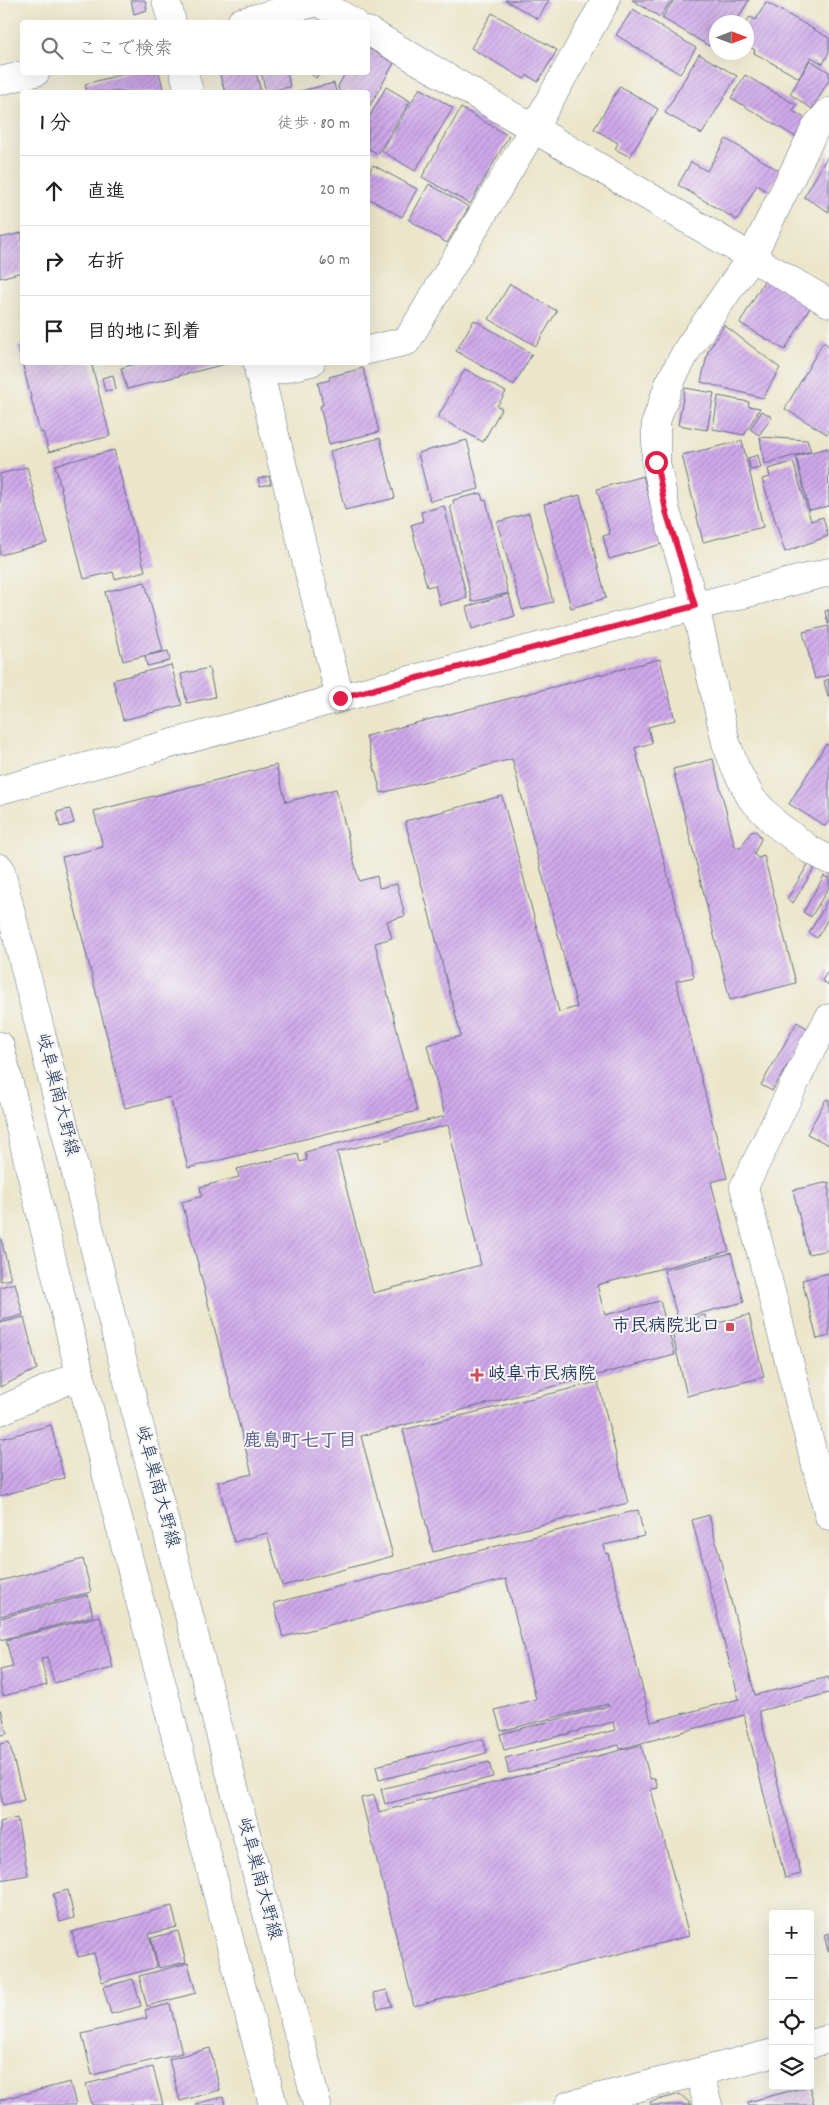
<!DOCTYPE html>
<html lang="ja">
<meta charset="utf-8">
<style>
:root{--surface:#fff;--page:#f2f2f2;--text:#222;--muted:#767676;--line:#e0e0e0}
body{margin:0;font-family:Dekko,"Klee One",sans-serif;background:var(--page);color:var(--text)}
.controls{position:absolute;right:15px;bottom:15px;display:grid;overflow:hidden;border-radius:5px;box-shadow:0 5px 20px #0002}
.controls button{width:45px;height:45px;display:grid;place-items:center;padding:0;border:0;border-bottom:1px solid var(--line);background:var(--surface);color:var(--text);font:25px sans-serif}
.compass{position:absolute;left:709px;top:15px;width:45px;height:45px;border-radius:50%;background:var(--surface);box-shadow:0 5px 20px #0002;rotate:90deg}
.stop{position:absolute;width:15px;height:15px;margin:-11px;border:4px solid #e11d48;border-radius:50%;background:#fff}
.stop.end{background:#e11d48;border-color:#fff;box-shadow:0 1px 5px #0008}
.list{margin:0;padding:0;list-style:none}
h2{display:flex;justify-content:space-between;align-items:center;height:65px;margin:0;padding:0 20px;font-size:21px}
h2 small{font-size:16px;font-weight:400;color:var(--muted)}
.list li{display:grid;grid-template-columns:32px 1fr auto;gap:15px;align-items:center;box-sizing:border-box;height:70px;padding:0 20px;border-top:1px solid var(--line)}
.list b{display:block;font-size:19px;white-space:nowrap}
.list em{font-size:16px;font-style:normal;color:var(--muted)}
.icon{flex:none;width:28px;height:28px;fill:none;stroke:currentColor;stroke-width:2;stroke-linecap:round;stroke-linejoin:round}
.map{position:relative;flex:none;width:829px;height:2105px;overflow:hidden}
.search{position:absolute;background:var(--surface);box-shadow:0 5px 20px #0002;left:20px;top:20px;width:350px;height:55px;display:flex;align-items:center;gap:12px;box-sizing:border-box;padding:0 18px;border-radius:5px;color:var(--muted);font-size:19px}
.panel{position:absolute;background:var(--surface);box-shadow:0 5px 20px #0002;left:20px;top:90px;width:350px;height:275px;border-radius:5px}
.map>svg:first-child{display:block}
</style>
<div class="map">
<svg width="829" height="2105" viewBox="0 0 829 2105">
<defs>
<pattern id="building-hatch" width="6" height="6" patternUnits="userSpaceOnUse" patternTransform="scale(1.25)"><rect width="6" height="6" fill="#d0a9eb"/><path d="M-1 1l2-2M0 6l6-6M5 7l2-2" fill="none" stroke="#a88ac2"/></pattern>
</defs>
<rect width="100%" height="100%" fill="#f6f6f2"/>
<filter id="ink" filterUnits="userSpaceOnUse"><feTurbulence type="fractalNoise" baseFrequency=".02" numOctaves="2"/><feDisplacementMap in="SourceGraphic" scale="10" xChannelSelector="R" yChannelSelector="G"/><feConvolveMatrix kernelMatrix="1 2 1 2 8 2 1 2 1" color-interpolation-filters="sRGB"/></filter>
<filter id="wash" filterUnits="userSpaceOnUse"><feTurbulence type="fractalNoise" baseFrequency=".0096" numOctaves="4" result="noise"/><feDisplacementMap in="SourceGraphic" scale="20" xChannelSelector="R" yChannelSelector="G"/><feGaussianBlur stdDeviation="1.12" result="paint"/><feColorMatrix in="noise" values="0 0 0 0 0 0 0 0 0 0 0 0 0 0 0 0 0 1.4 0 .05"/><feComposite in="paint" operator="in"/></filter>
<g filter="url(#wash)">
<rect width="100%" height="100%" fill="#ebe6ca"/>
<g id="blocks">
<!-- building -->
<g fill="url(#building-hatch)" fill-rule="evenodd">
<polygon points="131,0 145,0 147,10 134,14"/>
<polygon points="505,0 549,0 538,19"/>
<polygon points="632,0 669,0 671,1 660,17"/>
<polygon points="674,0 749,0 736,22 716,22 716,32 709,46 662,18"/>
<polygon points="766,2 829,38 829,52 823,64 811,57 799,78 754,53 755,50 746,45 749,37 746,35 746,22 750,17 756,20"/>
<polygon points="633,9 696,48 680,74 616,35"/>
<polygon points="492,13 557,50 538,82 527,75 524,79 471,48"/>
<polygon points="368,48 394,63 368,109 368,92 339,92 338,86 346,72 368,72"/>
<polygon points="699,54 737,76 702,134 665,113"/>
<polygon points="810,60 829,72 829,80 812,109 790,94"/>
<polygon points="131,72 159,72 164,92 87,92 85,84"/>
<polygon points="219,72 256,72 261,92 225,92"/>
<polygon points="261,72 287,72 290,87 266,92"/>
<polygon points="308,72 320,72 316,78"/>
<polygon points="745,75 796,105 793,111 810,121 799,139 731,98"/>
<polygon points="334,83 336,92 297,92"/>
<polygon points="620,86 658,109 630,157 615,149 618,143 594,129"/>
<polygon points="386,87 410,101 378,154 368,148 368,119"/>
<polygon points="420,88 453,108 415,171 382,151"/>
<polygon points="461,108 509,136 470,204 422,177"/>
<polygon points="726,139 780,171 768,192 757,185 737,220 678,185 691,162 707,171"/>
<polygon points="829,154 829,212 804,197"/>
<polygon points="373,165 417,189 402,217 368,198 368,175"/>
<polygon points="429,184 469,207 447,243 409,220"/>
<polygon points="22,233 22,272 0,278 0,238"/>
<polygon points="765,279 811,306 785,350 740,323"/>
<polygon points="510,284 557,311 536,346 489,319"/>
<polygon points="474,320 532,354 514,385 456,351"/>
<polygon points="724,325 780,368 763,398 701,382 708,351"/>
<polygon points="823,342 829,346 829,431 827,434 785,409"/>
<polygon points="22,346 22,362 18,347"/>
<polygon points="22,362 91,362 110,436 49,452 43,432 40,433"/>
<polygon points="142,362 228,362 229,363 127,389 121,368"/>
<polygon points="363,368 379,432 329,444 320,406 323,405 318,383 330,380 329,377"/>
<polygon points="465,369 506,392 497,406 502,408 483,442 438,417"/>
<polygon points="113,375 116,389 105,391 102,378"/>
<polygon points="685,388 714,393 707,430 678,425"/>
<polygon points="718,396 749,402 748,406 760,408 744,435 713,429"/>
<polygon points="762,411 772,417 759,435 750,429"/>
<polygon points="760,437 807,440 811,451 764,464"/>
<polygon points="380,438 395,498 345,510 330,451"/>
<polygon points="467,440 479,489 430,501 418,453"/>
<polygon points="742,441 763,527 703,542 682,455"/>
<polygon points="828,448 829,506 809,510 796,456"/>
<polygon points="114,450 145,571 115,579 113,572 84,579 55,465"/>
<polygon points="758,455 761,468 751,470 748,458"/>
<polygon points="793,462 811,521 823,517 828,536 785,552 762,479 770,477 768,469"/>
<polygon points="27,467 47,543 0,555 0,474"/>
<polygon points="269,476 271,484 260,486 258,479"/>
<polygon points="643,476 662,544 609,559 603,536 610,534 597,489"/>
<polygon points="481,493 483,501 486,500 508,593 472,602 450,505 454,504 453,500"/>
<polygon points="580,495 606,598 571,608 544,504"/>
<polygon points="444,506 467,598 440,605 435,585 427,587 411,525 423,521 421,512"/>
<polygon points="529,513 553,602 522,610 497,522"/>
<polygon points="145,582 163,651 123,661 105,592"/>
<polygon points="509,594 515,616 472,629 466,607"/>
<polygon points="829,610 829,624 828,624 825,611"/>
<polygon points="829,626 829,675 815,679 803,632"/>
<polygon points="168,651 170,661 147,666 145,656"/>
<path d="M660,659L675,720L648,727L652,743L635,748L694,977L676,981L727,1178L711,1182L729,1251L597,1285L605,1315L660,1301L675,1355L361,1436L393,1556L282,1586L267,1533L234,1542L218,1482L252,1474L182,1202L202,1196L200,1187L239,1177L237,1169L298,1154L300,1162L307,1160L305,1152L445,1116L427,1045L461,1036L405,821L502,796L559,1012L577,1007L512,759L381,793L366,736ZM448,1125L481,1265L373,1293L337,1152Z"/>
<polygon points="171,665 182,705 123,720 113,680"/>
<polygon points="209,668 215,697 187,703 181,674"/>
<polygon points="829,679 829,697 828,697 824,681"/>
<polygon points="826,744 829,746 829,821 825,826 789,804"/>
<polygon points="713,759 735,847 740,848 751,832 756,831 760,836 761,839 754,854 758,858 764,856 796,983 730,1000 673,769"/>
<polygon points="276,765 286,802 336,789 359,881 377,876 379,888 397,884 405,916 387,921 392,938 375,943 417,1111 188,1168 170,1097 125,1108 62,857 103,847 94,811"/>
<polygon points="70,809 74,823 60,827 57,812"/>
<polygon points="809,863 815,867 793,903 787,899"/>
<polygon points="824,876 829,878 829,887 811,917 803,912"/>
<polygon points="829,898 829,917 817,938 809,933"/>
<polygon points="829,969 829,985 822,981"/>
<polygon points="797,1022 809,1029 772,1091 761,1085"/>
<polygon points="826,1099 829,1100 829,1145 807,1134"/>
<polygon points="829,1182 829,1250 808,1254 793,1190"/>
<polygon points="0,1235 11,1279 0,1281"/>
<polygon points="731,1253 744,1302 678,1319 664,1270"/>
<polygon points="829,1273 829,1336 817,1339 802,1280"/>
<polygon points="15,1283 23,1315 0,1321 0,1287"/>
<polygon points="705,1315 707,1326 749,1315 764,1377 687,1396 670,1324"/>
<polygon points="24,1317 37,1369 0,1387 0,1323"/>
<polygon points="598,1382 628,1503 433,1552 403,1430"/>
<polygon points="51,1425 64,1478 0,1496 0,1439"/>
<polygon points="638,1510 644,1536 604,1545 606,1554 608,1553 651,1722 739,1699 692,1520 709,1515 755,1695 829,1677 829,1693 759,1711 801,1874 785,1878 744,1715 620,1749 619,1745 509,1773 505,1758 615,1730 613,1722 504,1750 500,1734 609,1706 608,1704 501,1731 495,1710 536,1699 506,1579 283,1637 274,1603"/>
<polygon points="83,1559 91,1592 0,1616 0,1581"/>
<polygon points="88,1595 93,1616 0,1640 0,1618"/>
<polygon points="100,1616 113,1668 54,1683 47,1658 41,1659 47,1685 3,1696 0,1684 0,1670 13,1667 6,1640"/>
<polygon points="1,1709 7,1734 0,1735 0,1710"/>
<polygon points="483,1739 487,1753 379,1780 376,1766"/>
<polygon points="9,1742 24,1800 3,1805 0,1792 0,1744"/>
<polygon points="641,1745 650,1779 655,1778 658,1788 651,1789 689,1936 414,2006 361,1798 374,1795 379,1812"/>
<polygon points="489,1762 493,1777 385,1804 381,1789"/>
<polygon points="17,1818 28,1875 0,1880 0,1822"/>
<polygon points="68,1890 74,1918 60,1922 53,1894"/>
<polygon points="172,1906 177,1927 149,1934 157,1967 102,1982 94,1953 78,1957 72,1932"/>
<polygon points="178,1931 186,1962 159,1968 151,1938"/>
<polygon points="829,1933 829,1951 828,1951 824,1935"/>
<polygon points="188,1963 196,1993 147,2006 139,1976"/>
<polygon points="133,1979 141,2006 111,2014 103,1987"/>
<polygon points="387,1990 392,2006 378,2009 373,1993"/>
<polygon points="170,2004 182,2053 92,2075 82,2034 147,2018 145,2010"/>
<polygon points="210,2048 220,2090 180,2101 169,2059"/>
<polygon points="153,2067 163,2105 92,2105 86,2084"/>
<polygon points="70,2082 76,2105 0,2105 0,2100"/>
<polygon points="809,2086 814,2105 749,2105 748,2102"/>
<polygon points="680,2094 692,2105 651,2105 650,2102"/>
<polygon points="223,2097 225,2105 195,2105 195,2104"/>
</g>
</g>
</g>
<g filter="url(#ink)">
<use href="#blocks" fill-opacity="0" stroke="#646f84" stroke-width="1"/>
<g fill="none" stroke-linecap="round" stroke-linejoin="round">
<!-- street casing -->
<g stroke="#646f84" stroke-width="29">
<g id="street">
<polyline points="166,0 172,22"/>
<polyline points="241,22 318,2 353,22"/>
<polyline points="368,31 829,303"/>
<polyline points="184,72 189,92"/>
<polyline points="0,81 36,72"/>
<polyline points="829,112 817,125 752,256 687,350 669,384 656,422 656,462 666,511 695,606 726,743 735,767 751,798 776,824 809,849 829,860"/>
<polyline points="368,350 407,341 534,128 606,0"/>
<polyline points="257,362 340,698"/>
<polyline points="259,374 311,362"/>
<polyline points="0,790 340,698 829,572"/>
<polyline points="829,1018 812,1048 744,1187 829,1516"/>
<polyline points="0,1411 80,1374"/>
<polyline points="810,2044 829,2039"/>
<polyline points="699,2072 708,2105"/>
<polyline points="569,2105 773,2053"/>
</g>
</g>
<!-- primary casing -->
<g stroke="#646f84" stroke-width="29">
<g id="primary">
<polyline points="0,868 118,1343 317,2105"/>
<polyline points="0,1046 80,1374 273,2105"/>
</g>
</g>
<!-- street -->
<use href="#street" stroke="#fff" stroke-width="28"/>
<!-- primary -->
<use href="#primary" stroke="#fff" stroke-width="28"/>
</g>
</g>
<g fill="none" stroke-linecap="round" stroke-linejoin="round" filter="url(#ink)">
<!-- route -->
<polyline stroke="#e11d48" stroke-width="6" points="340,698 695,606 666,511 656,462"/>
</g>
<!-- markers -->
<g fill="#d1495b" stroke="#f6f6f2" stroke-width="2">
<rect x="725" y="1322" width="10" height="10" rx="2.5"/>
<path d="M474.5 1367.5h5v5h5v5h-5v5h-5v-5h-5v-5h5z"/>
</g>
<g text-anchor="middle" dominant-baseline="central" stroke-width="4" stroke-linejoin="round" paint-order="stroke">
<!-- street labels -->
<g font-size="18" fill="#1b2f5e" stroke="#f6f6f2">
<text transform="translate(56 1095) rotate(76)">岐阜巣南大野線</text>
<text transform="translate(156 1487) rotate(75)">岐阜巣南大野線</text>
<text transform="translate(258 1879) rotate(75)">岐阜巣南大野線</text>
</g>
<!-- poi labels -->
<g font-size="18" font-weight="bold" fill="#1b2f5e" stroke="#f6f6f2" text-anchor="end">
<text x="720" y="1327">市民病院北口</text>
<text x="488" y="1375" text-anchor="start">岐阜市民病院</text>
</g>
<!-- neighbourhood labels -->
<g font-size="19" font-weight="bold" fill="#5a5a8f" stroke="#f6f6f2">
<text x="300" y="1442">鹿島町七丁目</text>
</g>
</g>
</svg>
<div class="controls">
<button>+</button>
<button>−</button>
<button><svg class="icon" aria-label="locate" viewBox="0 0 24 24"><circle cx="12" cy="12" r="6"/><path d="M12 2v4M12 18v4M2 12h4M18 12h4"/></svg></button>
<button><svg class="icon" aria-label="layers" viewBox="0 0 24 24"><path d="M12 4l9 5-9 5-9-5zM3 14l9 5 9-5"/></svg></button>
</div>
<svg class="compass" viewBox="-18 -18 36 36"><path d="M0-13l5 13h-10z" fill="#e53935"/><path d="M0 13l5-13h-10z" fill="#767676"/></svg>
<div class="stop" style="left:656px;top:462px"></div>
<div class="stop end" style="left:340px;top:698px"></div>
<div class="search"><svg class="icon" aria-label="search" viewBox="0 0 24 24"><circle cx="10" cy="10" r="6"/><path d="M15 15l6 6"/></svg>ここで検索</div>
<section class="panel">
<h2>1 分<small>徒歩 · 80 m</small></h2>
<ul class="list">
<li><svg class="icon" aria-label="ahead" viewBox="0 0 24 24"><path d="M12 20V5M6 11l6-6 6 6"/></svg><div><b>直進</b></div><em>20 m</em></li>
<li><svg class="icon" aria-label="right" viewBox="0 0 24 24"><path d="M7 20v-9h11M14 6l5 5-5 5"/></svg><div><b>右折</b></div><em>60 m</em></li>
<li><svg class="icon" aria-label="arrive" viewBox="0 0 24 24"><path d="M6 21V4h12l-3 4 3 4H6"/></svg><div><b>目的地に到着</b></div></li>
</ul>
</section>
</div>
